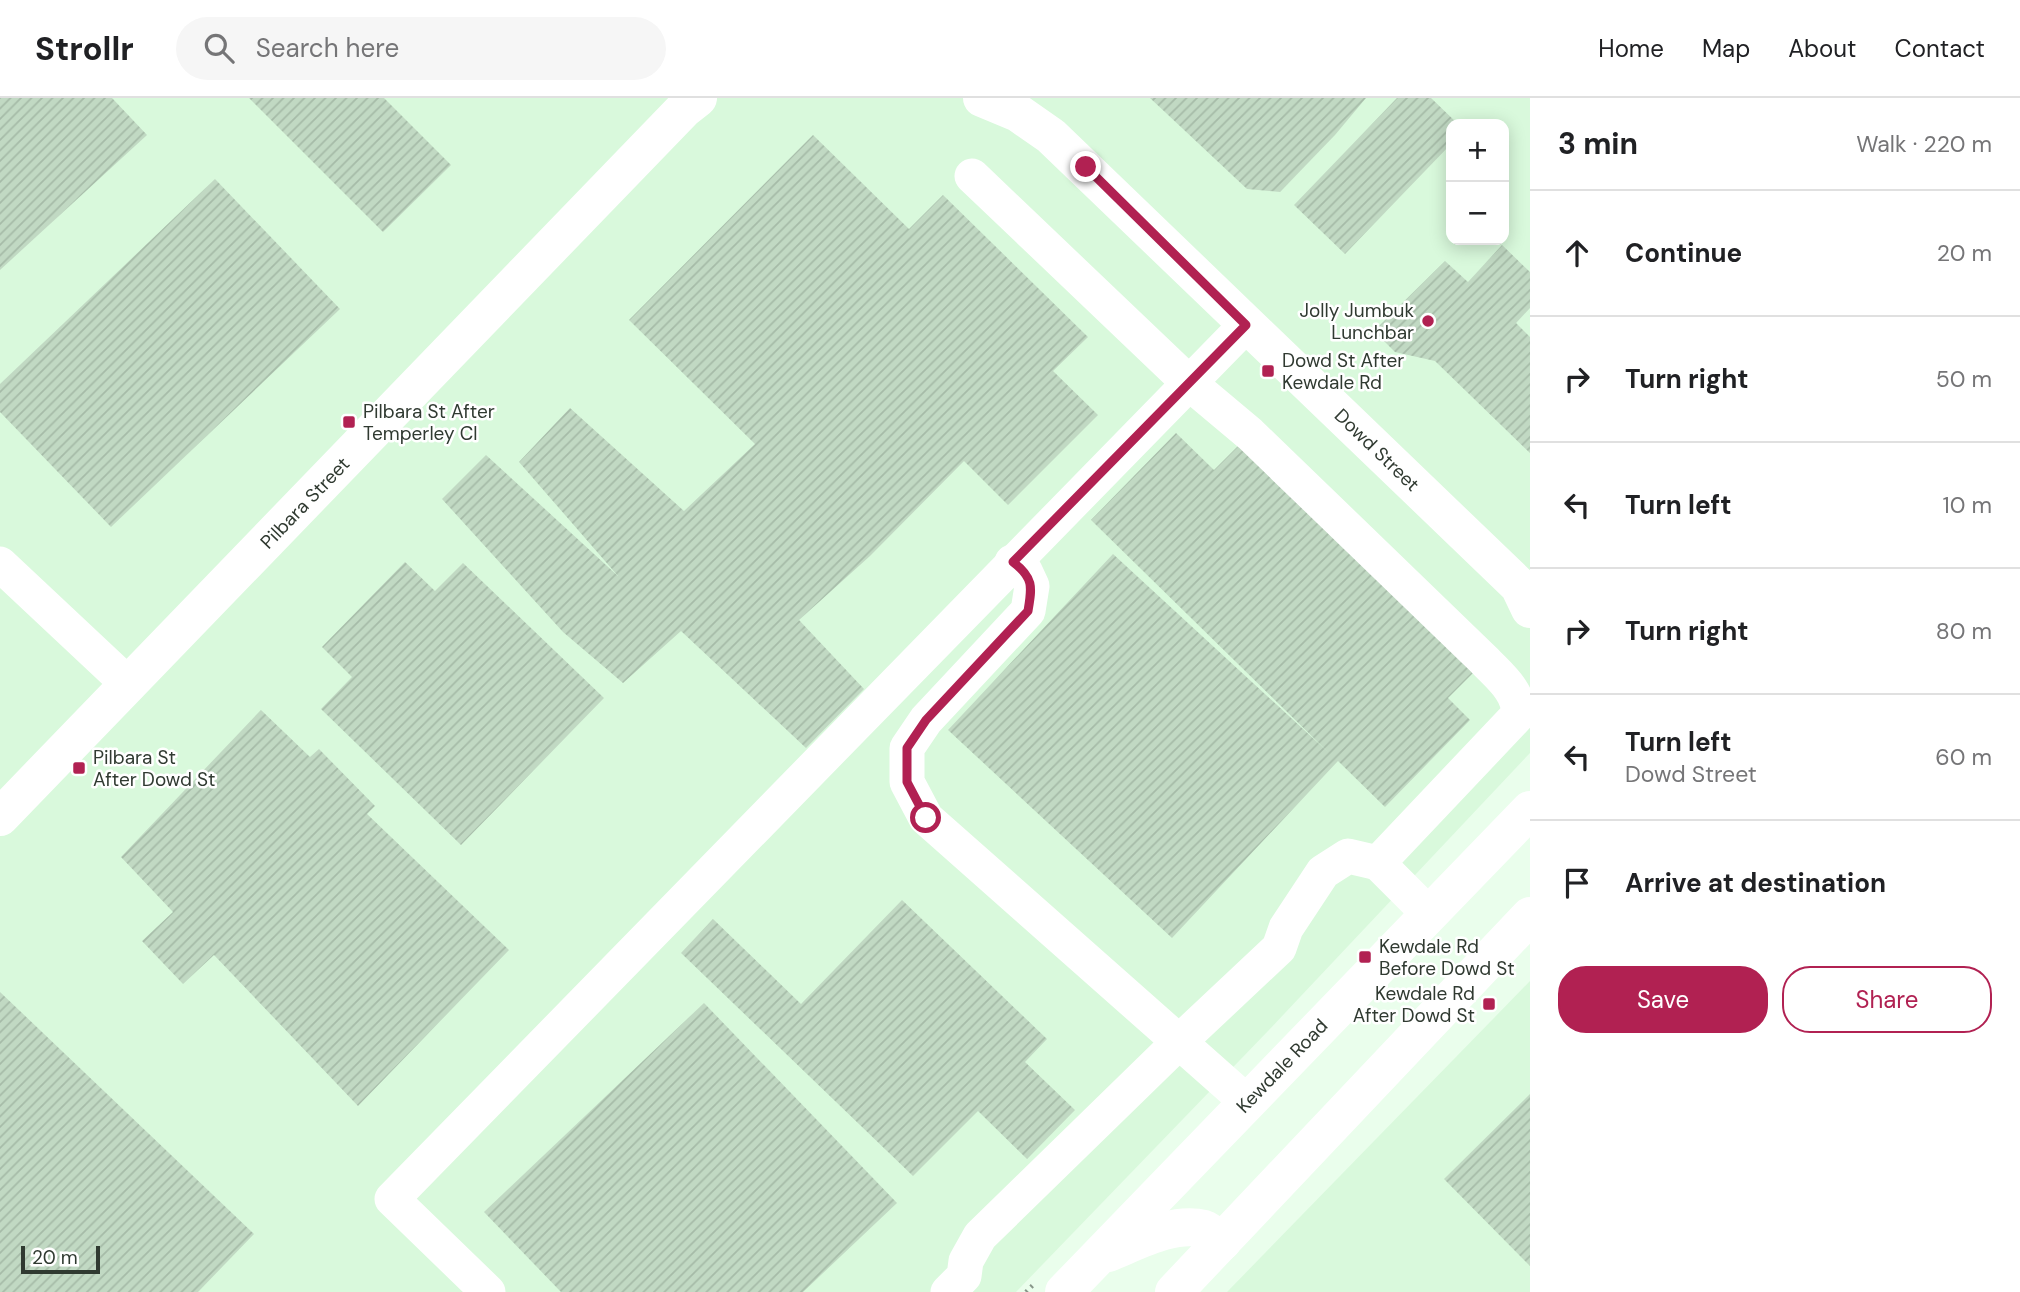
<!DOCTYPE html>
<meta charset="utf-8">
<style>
:root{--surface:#fff;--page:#f6f6f6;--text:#202124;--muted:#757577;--line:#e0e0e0;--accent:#b12152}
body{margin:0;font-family:"DM Sans",sans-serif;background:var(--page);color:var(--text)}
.controls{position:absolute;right:21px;top:21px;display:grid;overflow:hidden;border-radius:14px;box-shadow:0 4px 18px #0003}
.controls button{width:63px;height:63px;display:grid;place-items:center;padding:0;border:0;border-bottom:2px solid var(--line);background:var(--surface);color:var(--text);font:35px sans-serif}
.scale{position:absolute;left:21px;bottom:18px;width:79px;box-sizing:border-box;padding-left:7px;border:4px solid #303a31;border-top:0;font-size:19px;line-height:24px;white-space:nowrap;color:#303a31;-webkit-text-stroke:5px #fff;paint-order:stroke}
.stop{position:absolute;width:21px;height:21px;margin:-16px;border:5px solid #b12152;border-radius:50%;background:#fff}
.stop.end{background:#b12152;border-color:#fff;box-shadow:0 2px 7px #0008}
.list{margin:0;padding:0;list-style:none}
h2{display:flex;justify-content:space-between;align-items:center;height:91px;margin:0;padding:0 28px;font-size:30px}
h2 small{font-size:23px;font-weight:400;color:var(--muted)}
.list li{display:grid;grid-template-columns:46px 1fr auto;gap:21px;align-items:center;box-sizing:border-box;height:126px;padding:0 28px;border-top:2px solid var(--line)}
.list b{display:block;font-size:26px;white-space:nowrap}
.list p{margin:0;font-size:23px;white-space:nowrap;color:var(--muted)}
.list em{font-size:23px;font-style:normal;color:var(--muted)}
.actions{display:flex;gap:14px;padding:21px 28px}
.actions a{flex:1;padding:16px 0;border:2px solid var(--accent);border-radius:28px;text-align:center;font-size:24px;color:var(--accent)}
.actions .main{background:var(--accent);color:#fff}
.icon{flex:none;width:38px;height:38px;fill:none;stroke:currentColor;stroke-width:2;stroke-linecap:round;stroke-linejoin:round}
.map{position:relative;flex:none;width:1530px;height:1194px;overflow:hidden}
header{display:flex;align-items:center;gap:42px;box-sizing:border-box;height:98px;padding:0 35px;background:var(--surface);border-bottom:2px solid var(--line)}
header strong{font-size:33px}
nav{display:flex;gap:38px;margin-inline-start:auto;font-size:24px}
.search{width:490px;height:63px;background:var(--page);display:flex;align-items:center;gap:18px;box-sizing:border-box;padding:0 24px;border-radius:38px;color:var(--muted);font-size:26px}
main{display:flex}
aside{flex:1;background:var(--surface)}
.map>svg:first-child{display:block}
</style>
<header>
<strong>Strollr</strong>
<div class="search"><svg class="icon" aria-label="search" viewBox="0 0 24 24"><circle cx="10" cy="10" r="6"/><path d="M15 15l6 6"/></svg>Search here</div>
<nav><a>Home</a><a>Map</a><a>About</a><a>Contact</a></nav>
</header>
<main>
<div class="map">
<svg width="1530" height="1194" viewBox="0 0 1530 1194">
<defs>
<pattern id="building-hatch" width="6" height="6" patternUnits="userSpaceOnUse" patternTransform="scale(1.75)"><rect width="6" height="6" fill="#c1d9c3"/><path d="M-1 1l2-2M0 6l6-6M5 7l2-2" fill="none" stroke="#a6bba8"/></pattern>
</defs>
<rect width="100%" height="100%" fill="#eafeec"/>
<!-- built -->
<g fill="#d9f9dc" fill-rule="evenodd">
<path d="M0,0H1530V655L1268,933L1016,1194H0ZM1451,26H1504V142H1451Z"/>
<polygon points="1530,883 1530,1194 1227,1194"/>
</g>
<!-- building -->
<g fill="url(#building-hatch)">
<polygon points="0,0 112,0 147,37 0,172"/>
<polygon points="249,0 384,0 451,67 383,134"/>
<polygon points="1150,0 1366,0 1335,37 1280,94 1247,91"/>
<polygon points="1397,0 1431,0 1458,26 1451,26 1451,46 1345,156 1294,107"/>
<polygon points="813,37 909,131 943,97 1088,239 1053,273 1098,317 1008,407 964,363 870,458 799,522 864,591 806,650 681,533 623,585 563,534 442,401 486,357 618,478 519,364 570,310 684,413 755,346 629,222"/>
<polygon points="215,81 340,211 111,429 0,314 0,286"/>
<polygon points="1502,147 1530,174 1530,210 1516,225 1530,239 1530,355 1435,263 1395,254 1374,233 1445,163 1468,184"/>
<polygon points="1176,335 1214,372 1247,339 1481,567 1448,600 1470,622 1385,709 1338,663 1172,840 948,632 1113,456 1328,654 1091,422"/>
<polygon points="405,464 435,493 463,465 604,600 461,747 321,611 352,579 322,549"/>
<polygon points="261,612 310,659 319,651 375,708 367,716 509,852 358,1008 214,857 183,886 142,843 173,814 121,759"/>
<polygon points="902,802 1047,941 1025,964 1075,1012 1027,1061 978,1013 913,1078 681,855 713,821 801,906"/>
<polygon points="0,894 254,1136 198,1194 0,1194"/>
<polygon points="704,905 897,1105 803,1194 561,1194 484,1114"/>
<polygon points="1530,996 1530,1168 1444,1081"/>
</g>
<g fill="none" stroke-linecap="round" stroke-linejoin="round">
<!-- path -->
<polyline stroke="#88978a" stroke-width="4.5" stroke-dasharray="2 5" stroke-linecap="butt" points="1026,1194 1033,1187"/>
<!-- minor -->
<g stroke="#fff" stroke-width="35">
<path d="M972,78L1188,284L1250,336L1484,562C1500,579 1518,592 1519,616L1378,765L1429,816"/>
<polyline points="1012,464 1025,473 1032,488 1028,513 926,622 907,650 907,684 926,720 1247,1004"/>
<polyline points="0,466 129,587"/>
<polyline points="488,1194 392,1101 1246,227"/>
<polyline points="948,1194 964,1178 966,1163 980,1138 1179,944 1279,850 1286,830 1323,774 1348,758 1378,765"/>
</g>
<!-- major -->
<g stroke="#fff" stroke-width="38">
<polyline points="982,0 1018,15 1051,38 1519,488 1530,511"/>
<polyline points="0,719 684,11 698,0"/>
<path d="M1108,1155C1136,1144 1173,1123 1204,1131C1210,1133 1217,1140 1222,1144"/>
<polyline points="1064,1194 1530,712"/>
<polyline points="1174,1194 1530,818"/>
</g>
</g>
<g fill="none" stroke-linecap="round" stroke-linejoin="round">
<!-- route -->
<path stroke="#b12152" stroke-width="9" d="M926,720L907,684V650L926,622L1028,513C1032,489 1034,480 1013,464L1246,227L1086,69"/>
</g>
<!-- markers -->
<g fill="#b12152" stroke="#fff" stroke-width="2.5">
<circle cx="1428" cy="223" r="7"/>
<rect x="1261" y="266" width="14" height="14" rx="3.5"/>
<rect x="342" y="317" width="14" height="14" rx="3.5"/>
<rect x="72" y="663" width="14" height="14" rx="3.5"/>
<rect x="1358" y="852" width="14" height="14" rx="3.5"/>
<rect x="1482" y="899" width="14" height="14" rx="3.5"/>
</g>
<g text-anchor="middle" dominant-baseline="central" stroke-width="5" stroke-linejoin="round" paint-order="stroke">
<!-- poi labels -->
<g font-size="19" fill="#303a31" stroke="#fff" text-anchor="start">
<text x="1414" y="212" text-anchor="end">Jolly Jumbuk<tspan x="1414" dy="22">Lunchbar</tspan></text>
<text x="1282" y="262">Dowd St After<tspan x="1282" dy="22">Kewdale Rd</tspan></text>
<text x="363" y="313">Pilbara St After<tspan x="363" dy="22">Temperley Cl</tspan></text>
<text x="93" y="659">Pilbara St<tspan x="93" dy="22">After Dowd St</tspan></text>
<text x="1379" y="848">Kewdale Rd<tspan x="1379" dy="22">Before Dowd St</tspan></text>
<text x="1475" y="895" text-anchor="end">Kewdale Rd<tspan x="1475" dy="22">After Dowd St</tspan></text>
</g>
<!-- street labels -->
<g font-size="19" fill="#303a31" stroke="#fff">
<text transform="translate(1377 352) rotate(44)">Dowd Street</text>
<text transform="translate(305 405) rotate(-46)">Pilbara Street</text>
<text transform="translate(1282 968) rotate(-46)">Kewdale Road</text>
</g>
</g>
</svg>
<div class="controls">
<button>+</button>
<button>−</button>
</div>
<div class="scale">20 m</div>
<div class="stop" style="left:926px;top:720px"></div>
<div class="stop end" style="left:1086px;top:69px"></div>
</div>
<aside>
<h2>3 min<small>Walk · 220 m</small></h2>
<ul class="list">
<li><svg class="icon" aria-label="ahead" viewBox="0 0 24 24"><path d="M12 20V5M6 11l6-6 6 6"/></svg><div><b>Continue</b></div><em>20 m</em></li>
<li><svg class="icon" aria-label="right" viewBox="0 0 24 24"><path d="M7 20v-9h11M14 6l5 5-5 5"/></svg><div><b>Turn right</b></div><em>50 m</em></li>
<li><svg class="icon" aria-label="left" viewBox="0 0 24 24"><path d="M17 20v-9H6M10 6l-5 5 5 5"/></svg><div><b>Turn left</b></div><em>10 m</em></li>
<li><svg class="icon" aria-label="right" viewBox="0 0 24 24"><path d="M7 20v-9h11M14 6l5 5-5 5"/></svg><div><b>Turn right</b></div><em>80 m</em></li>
<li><svg class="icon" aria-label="left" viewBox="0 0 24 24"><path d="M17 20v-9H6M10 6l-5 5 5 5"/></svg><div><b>Turn left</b><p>Dowd Street</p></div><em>60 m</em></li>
<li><svg class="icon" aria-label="arrive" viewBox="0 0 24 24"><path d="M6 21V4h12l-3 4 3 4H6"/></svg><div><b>Arrive at destination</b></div></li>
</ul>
<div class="actions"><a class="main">Save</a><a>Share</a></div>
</aside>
</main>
